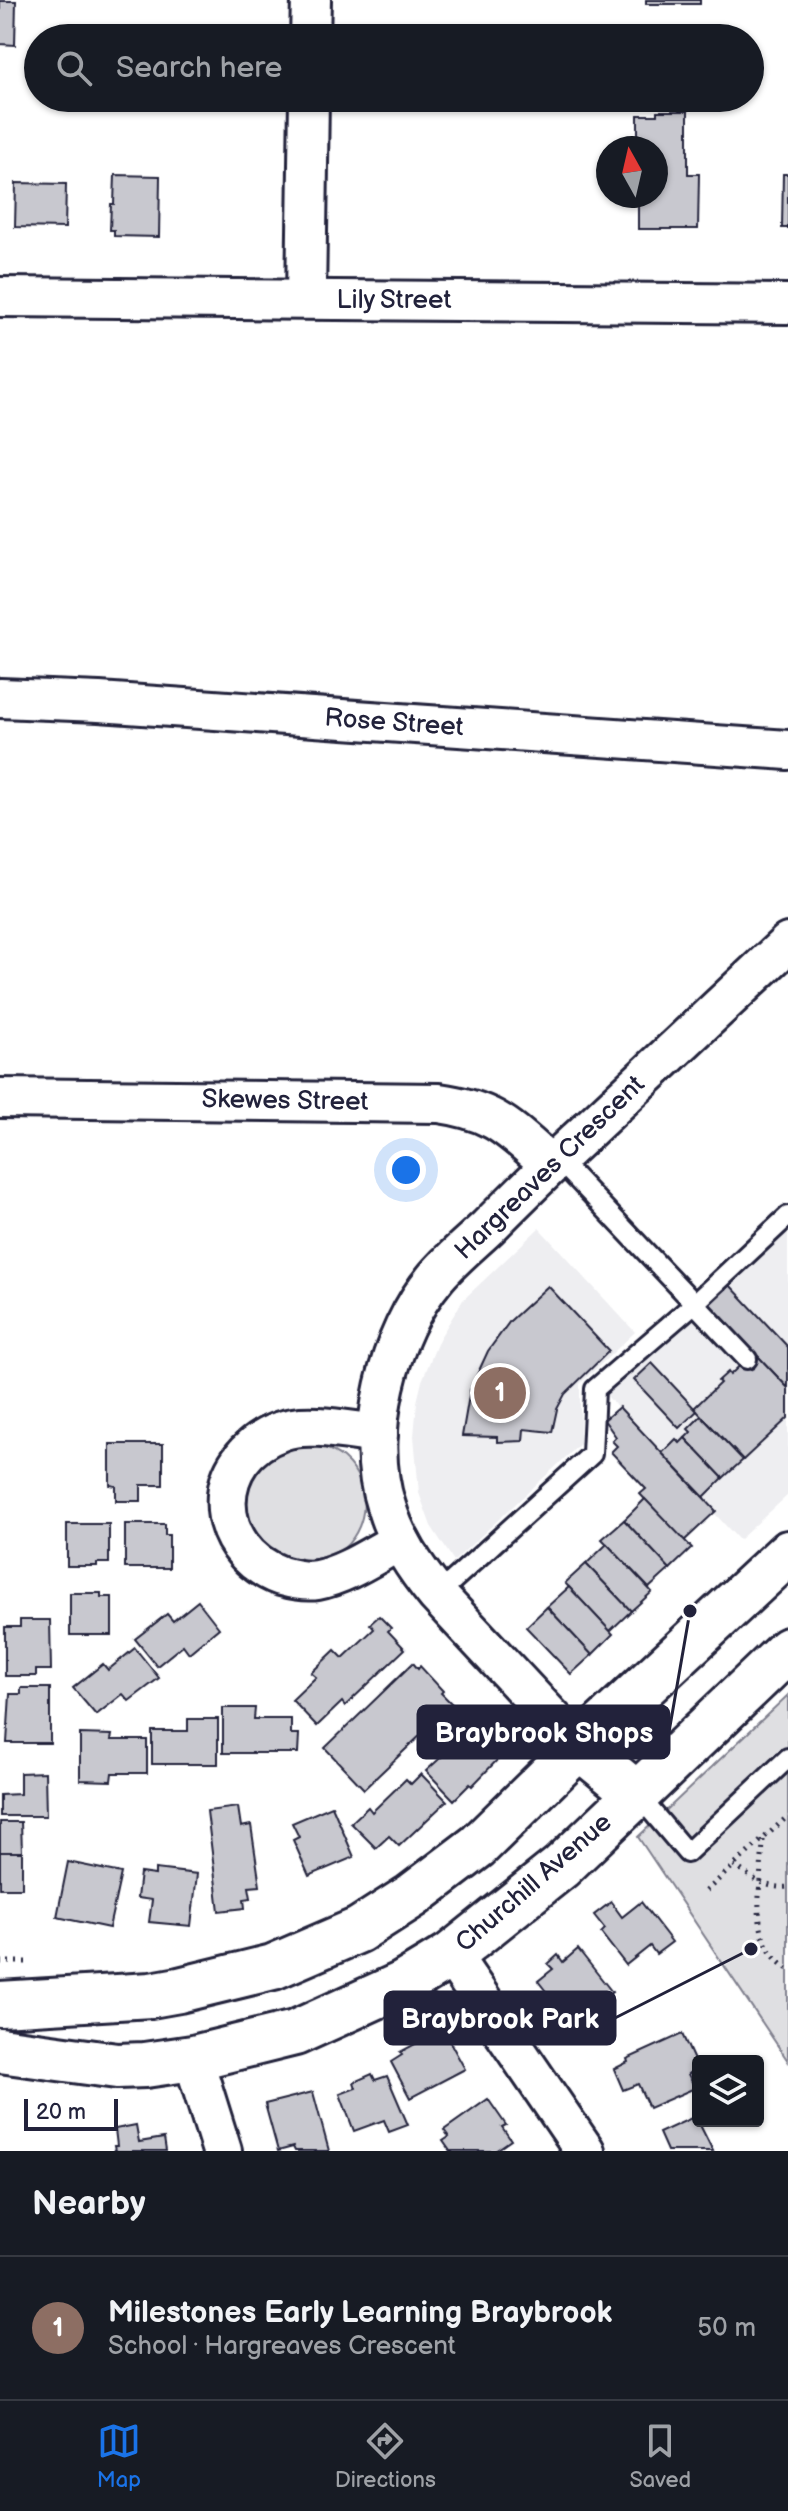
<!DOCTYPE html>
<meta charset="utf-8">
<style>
:root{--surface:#171b24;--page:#20242c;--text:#f1f3f6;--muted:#9ea1a6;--line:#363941;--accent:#1a73e8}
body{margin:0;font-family:"Balsamiq Sans",sans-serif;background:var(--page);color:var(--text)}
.controls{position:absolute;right:24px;bottom:24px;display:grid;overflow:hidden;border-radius:8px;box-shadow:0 2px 6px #0004}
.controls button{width:72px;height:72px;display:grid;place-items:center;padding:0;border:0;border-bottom:2px solid var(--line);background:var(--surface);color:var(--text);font:40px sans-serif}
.compass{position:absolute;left:596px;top:136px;width:72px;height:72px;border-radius:50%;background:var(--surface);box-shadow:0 2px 6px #0004;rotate:352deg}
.scale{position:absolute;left:24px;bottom:20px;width:94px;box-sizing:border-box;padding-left:8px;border:4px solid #22223b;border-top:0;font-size:22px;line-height:28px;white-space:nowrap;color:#22223b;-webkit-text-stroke:6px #fff;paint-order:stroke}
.you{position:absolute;left:406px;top:1170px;width:28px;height:28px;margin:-20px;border:6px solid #fff;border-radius:50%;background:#1a73e8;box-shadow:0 0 0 12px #1a73e833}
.badge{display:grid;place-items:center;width:52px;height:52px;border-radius:50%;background:var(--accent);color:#fff;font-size:26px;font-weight:700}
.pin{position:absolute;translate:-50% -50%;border:4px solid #fff;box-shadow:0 2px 8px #0006}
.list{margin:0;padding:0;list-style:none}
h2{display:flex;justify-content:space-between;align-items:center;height:104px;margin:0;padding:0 32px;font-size:34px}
h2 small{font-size:26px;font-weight:400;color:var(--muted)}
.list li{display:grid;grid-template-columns:52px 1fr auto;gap:24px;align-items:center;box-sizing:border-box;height:144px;padding:0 32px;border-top:2px solid var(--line)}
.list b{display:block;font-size:30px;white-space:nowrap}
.list p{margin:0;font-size:26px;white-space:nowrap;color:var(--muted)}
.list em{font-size:26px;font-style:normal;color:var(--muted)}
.icon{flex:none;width:44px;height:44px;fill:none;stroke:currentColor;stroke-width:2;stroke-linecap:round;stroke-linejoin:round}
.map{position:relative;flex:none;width:788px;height:2151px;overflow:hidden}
.search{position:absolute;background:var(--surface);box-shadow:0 2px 6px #0004;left:24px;right:24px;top:24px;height:88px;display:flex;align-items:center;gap:20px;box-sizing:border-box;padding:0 28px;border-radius:44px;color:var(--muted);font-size:30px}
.sheet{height:248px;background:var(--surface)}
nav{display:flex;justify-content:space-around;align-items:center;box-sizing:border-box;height:112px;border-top:2px solid var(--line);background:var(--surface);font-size:22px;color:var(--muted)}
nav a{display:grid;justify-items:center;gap:4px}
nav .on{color:var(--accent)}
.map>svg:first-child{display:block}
</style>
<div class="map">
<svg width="788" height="2151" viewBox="0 0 788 2151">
<rect width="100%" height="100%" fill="#fff"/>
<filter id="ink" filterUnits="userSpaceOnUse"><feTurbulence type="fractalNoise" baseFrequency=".0125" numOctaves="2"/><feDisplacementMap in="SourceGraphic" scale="16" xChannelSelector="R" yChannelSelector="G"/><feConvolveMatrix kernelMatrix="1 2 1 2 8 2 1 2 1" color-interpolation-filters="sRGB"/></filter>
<g filter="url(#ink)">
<!-- built -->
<g fill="#eeeef1">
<polygon points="788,1227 788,1495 739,1540 606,1395"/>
<polygon points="539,1228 635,1332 580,1384 580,1444 454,1561 431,1526 419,1493 414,1436 417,1402 422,1381 439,1339 463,1300"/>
</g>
<!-- green -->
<g fill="#dfdfe2" stroke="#80808e" stroke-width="2">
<path d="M315,1444C325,1448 335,1451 343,1458C376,1486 368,1538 331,1557C327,1559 319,1565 315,1566C304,1567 277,1558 266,1555L240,1513L245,1480L282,1446Z"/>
<polygon points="788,1695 788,2061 638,1837"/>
</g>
<!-- building -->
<g fill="#c8c8cf" stroke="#22223b" stroke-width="2">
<rect x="646" y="0" width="54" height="4"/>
<polygon points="0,1 16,1 15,45 0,44"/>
<polygon points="657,111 688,111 688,174 699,174 698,229 638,229 638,196 656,196 656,148 638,148 638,115 657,115"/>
<polygon points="783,174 788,174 788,228 782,228"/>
<polygon points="115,175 160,176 159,237 114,236 114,230 110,230 111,204 114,204"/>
<polygon points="16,183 66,184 65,228 15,227"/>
<polygon points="728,1283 788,1347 788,1388 708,1303"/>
<polygon points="548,1286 609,1351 565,1394 557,1409 552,1432 524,1429 523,1441 497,1442 497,1437 462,1436 470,1390 488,1351 510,1321"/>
<polygon points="754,1352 788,1388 788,1418 743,1460 694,1408 720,1383 718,1381 728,1372 730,1375"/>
<polygon points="652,1363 697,1411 679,1428 634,1380"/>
<polygon points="619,1407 716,1511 684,1541 640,1494 646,1489 611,1452 617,1446 612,1441 616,1437 604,1420"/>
<polygon points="701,1416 743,1460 723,1478 685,1438 691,1432 688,1429"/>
<polygon points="685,1438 723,1478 704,1497 662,1453 676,1439 680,1443"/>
<polygon points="110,1444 163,1444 163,1485 141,1485 141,1501 116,1501 116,1486 110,1485"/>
<polygon points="645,1499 692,1548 670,1569 624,1520"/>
<polygon points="624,1520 670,1569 649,1588 602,1539"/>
<polygon points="67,1524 109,1524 109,1563 97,1563 97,1566 67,1566"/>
<polygon points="125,1524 165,1524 165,1535 169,1535 169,1568 125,1568"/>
<polygon points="607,1544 652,1592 631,1611 586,1564"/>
<polygon points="586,1564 631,1611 610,1631 565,1583"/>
<polygon points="569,1587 613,1634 592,1655 547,1607"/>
<polygon points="70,1593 101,1593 101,1597 112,1597 112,1635 70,1635"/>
<polygon points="198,1601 219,1628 189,1653 183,1645 157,1666 135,1639 167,1614 173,1621"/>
<polygon points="547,1607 592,1655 571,1674 526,1627"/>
<polygon points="379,1616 391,1628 388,1631 405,1649 345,1706 342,1702 317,1726 292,1700 316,1677 311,1673 335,1650 343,1658 374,1629 370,1624"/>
<polygon points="20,1620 50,1620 51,1670 36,1670 36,1676 5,1676 5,1627 20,1627"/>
<polygon points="135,1648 159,1678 129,1701 123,1694 96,1715 73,1688 103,1664 108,1670"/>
<polygon points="413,1663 418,1669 420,1666 443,1691 441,1693 460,1712 431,1739 424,1732 364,1789 325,1748"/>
<polygon points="21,1688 50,1688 50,1743 7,1743 10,1694 21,1694"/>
<polygon points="223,1708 255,1708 254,1719 291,1719 291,1734 299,1734 298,1753 223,1753"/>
<polygon points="460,1712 469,1722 476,1714 501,1740 495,1745 503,1754 472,1786 470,1784 454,1800 426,1771 449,1750 434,1735"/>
<polygon points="188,1719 218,1719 218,1764 152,1764 152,1731 188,1731"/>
<polygon points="80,1734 112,1735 111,1740 147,1740 147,1773 112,1773 111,1781 80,1780"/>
<polygon points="45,1772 46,1816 0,1816 0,1795 20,1794 20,1773"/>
<polygon points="421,1774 447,1801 399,1846 389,1836 376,1848 351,1823 368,1807 372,1812 406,1779 411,1784"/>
<polygon points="332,1806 354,1857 309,1876 293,1840 299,1837 292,1823"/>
<polygon points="238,1807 241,1827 251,1825 260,1886 249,1887 251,1898 244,1899 245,1908 219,1911 207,1811"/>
<polygon points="0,1822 21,1822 22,1852 0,1852"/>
<rect x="0" y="1852" width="22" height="36"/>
<polygon points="68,1862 121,1873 109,1928 57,1917"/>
<polygon points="155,1869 197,1874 191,1926 149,1922 152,1900 137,1898 140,1873 155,1875"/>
<polygon points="611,1902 622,1917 641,1902 672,1942 656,1954 650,1946 626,1965 601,1933 605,1929 594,1915"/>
<polygon points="578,1949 612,1992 596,2005 587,1994 563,2013 538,1981 553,1969 548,1964 558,1955 563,1962"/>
<polygon points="445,2033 465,2069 410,2098 391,2062 402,2055 400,2052 432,2035 434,2039"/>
<polygon points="682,2034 698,2069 688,2074 695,2088 649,2108 638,2084 623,2090 614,2069 628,2062 627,2059"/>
<polygon points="372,2074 375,2080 387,2076 408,2125 389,2132 384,2120 354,2131 340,2094 356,2088 354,2082"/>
<polygon points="313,2092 329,2151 295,2151 293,2147 278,2151 265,2104"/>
<polygon points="488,2099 506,2125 502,2127 511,2140 495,2151 450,2151 443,2141 449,2137 444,2130"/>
<polygon points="698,2115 698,2121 713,2151 667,2151 659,2133"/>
<polygon points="136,2125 139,2142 164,2138 166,2151 115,2151 114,2146 117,2146 115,2129"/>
</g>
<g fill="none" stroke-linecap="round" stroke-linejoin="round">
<!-- lane casing -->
<g stroke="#22223b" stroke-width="24">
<g id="lane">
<polyline points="557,1158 747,1359"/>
<polyline points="437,1595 592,1454 595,1389 695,1303 788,1216"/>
<polyline points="637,1794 687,1853 788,1758"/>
</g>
</g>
<!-- street casing -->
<g stroke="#22223b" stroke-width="44">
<g id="street">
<polyline points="310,38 311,0"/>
<polyline points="0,297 788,304"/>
<polyline points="306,299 309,98"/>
<polyline points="0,698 99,702 788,750"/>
<path d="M0,1098L439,1103C496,1111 509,1129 551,1165"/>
<path d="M378,1434C351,1431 306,1421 281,1431C208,1457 209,1549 281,1576C292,1579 306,1582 317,1580C347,1574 373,1555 400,1541"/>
<path d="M579,1747L437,1595C415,1568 396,1540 386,1506C363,1435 388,1334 436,1277C451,1259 471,1243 488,1227C520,1195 551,1164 584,1134C652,1070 720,1007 788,943"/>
<polyline points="451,1955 585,2151"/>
<polyline points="193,2058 222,2151"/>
</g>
</g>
<!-- secondary casing -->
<g stroke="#22223b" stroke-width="50">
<g id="secondary">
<polyline points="579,1747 637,1794"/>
<polyline points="0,2004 151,1995 179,1990 273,1967 359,1930 412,1896 478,1846 579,1747 788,1553"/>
<polyline points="0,2050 117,2066 145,2065 193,2058 295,2033 403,1984 451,1955 561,1867 788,1650"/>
</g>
</g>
<!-- path -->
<g stroke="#22223b" stroke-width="5" stroke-dasharray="2 6" stroke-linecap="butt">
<path d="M763,1840C762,1883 745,1941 788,1969"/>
<path d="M734,1865C752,1878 765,1889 788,1887"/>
<polyline points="706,1891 788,1816"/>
<polyline points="0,1962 26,1962"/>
</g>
<!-- lane -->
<use href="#lane" stroke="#fff" stroke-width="18"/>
<!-- street -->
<use href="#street" stroke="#fff" stroke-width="38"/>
<!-- secondary -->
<use href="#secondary" stroke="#fff" stroke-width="44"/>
</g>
</g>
<g text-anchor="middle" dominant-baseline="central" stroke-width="6" stroke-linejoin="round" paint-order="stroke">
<!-- street labels -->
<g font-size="26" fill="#22223b" stroke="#fff">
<text x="394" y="300">Lily Street</text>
<text transform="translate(394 723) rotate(4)">Rose Street</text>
<text transform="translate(285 1101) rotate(1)">Skewes Street</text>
<text transform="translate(550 1168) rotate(-44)">Hargreaves Crescent</text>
<text transform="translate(534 1883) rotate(-41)">Churchill Avenue</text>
</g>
</g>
<!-- callouts -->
<path fill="none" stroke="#22223b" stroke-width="3" d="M690 1611L669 1732M751 1949L615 2018"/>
<g fill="#22223b" stroke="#fff" stroke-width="3">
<circle cx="690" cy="1611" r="8"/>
<circle cx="751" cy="1949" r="8"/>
</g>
<g fill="#22223b" stroke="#22223b" stroke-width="3">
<rect x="418" y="1706" width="251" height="52" rx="8"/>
<rect x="385" y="1992" width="230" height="52" rx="8"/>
</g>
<g font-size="28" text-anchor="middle" font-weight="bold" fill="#fff">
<text x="544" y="1742">Braybrook Shops</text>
<text x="500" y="2028">Braybrook Park</text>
</g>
</svg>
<div class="controls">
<button><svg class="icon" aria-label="layers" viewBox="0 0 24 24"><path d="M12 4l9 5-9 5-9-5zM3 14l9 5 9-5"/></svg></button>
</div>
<svg class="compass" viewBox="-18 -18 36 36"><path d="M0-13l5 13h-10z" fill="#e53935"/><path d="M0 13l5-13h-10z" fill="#9ea1a6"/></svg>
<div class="scale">20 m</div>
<div class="you"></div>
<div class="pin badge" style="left:500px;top:1393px;background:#8d6e63">1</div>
<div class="search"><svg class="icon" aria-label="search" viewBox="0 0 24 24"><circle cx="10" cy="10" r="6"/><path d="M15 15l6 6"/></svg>Search here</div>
</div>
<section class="sheet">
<h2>Nearby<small></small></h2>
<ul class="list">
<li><span class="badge" style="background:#8d6e63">1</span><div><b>Milestones Early Learning Braybrook</b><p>School · Hargreaves Crescent</p></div><em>50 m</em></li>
</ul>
</section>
<nav>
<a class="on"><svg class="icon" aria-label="map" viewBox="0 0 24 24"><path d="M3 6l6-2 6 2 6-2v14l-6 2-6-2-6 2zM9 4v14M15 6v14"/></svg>Map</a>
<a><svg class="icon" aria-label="directions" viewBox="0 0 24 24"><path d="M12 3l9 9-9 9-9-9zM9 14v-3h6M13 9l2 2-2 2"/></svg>Directions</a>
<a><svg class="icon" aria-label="saved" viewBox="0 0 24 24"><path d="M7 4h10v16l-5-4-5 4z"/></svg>Saved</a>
</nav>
